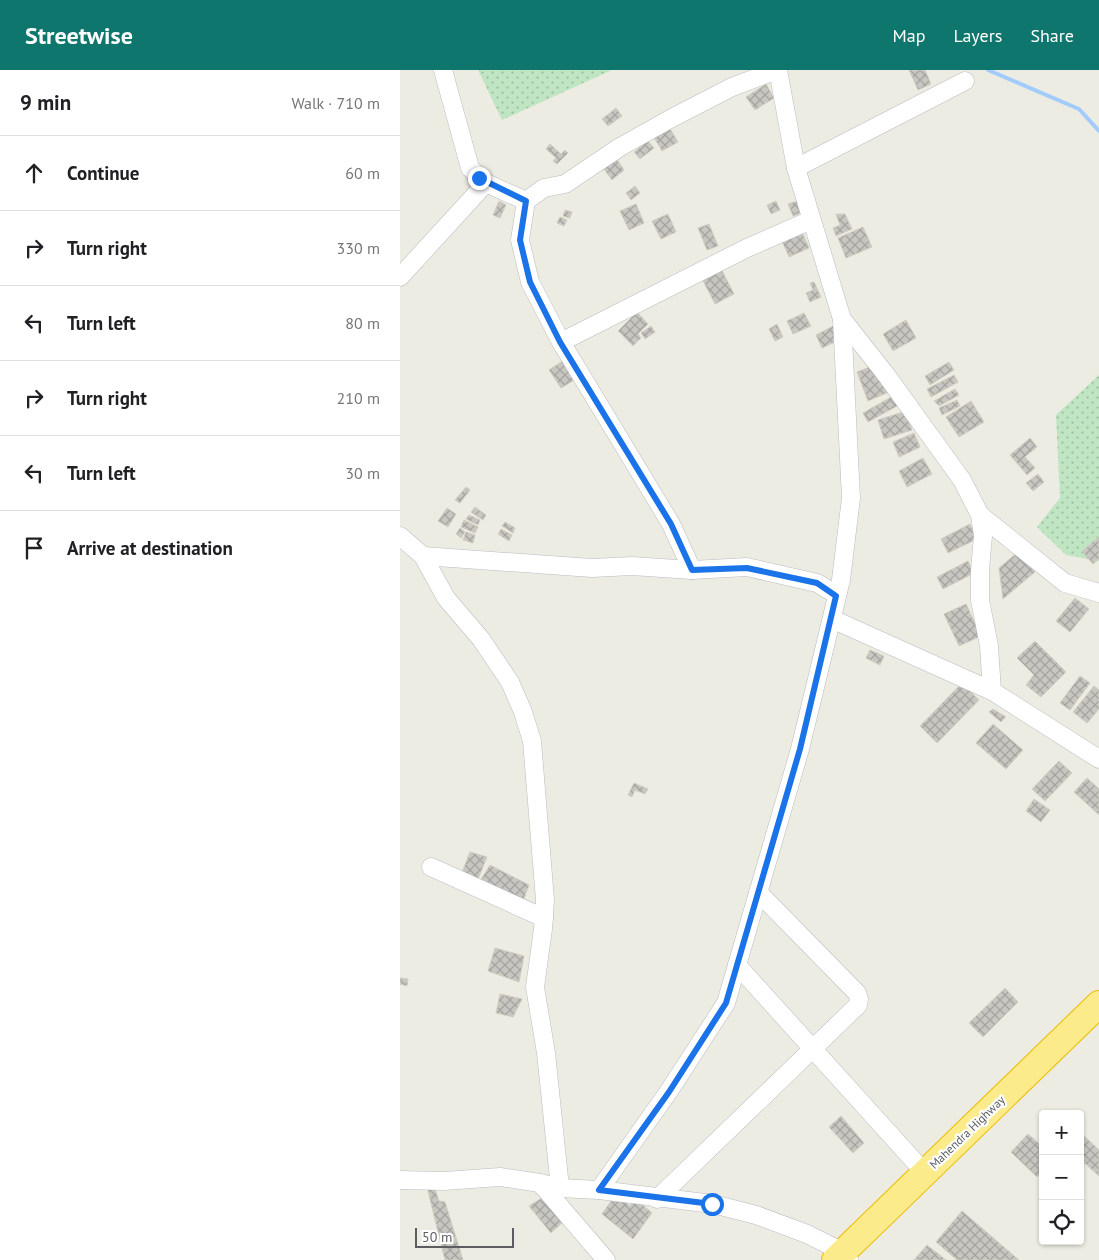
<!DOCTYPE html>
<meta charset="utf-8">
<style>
:root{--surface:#fff;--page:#f6f6f6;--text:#202124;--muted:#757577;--line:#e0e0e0;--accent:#0f766e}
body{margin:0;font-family:"PT Sans",sans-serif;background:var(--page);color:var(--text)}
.controls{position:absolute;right:15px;bottom:15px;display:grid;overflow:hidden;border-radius:5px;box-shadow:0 1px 4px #0004}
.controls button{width:45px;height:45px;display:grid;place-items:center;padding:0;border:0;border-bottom:1px solid var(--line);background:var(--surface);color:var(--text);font:25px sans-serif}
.scale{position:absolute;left:15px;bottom:12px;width:99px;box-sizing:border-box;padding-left:5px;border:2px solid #5b5d63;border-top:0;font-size:14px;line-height:18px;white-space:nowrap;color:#5b5d63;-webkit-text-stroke:4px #fff;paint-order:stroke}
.stop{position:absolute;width:15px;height:15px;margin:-11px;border:4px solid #1a73e8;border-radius:50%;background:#fff}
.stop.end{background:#1a73e8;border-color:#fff;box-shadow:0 1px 5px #0008}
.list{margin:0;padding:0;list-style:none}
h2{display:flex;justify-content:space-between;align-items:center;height:65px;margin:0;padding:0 20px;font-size:21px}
h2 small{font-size:16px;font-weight:400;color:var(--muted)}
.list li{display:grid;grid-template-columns:32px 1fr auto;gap:15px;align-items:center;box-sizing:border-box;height:75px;padding:0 20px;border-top:1px solid var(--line)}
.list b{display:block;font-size:19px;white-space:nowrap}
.list em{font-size:16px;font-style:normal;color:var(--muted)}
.icon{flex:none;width:28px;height:28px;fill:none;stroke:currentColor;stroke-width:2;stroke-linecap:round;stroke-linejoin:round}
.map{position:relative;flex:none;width:699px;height:1190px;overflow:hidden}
header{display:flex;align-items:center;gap:30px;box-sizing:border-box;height:70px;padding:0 25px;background:var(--accent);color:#fff}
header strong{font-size:24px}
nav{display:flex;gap:28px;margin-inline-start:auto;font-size:18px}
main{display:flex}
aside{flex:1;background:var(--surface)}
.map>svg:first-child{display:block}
</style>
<header>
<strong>Streetwise</strong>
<nav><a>Map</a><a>Layers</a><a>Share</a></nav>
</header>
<main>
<aside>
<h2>9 min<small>Walk · 710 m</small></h2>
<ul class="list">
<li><svg class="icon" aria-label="ahead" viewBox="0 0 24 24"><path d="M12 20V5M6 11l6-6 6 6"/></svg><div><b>Continue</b></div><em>60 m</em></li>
<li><svg class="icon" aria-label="right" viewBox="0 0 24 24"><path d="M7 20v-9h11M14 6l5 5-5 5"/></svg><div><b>Turn right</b></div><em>330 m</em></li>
<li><svg class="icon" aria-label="left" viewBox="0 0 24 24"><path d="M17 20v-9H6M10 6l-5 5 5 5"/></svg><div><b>Turn left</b></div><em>80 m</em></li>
<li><svg class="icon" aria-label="right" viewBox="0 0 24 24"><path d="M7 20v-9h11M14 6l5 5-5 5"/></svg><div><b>Turn right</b></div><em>210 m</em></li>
<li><svg class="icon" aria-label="left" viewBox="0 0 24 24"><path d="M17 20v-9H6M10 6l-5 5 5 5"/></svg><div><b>Turn left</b></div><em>30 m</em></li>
<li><svg class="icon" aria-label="arrive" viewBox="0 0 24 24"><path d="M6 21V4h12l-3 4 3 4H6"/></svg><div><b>Arrive at destination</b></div></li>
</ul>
</aside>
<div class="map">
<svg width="699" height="1190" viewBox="0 0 699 1190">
<defs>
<pattern id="grass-dots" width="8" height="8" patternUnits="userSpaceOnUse" patternTransform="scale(1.25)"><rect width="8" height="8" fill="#bfe5c3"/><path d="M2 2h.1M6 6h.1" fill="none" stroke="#9ebda2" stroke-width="1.8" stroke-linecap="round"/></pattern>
<pattern id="building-cross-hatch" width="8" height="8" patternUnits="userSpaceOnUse" patternTransform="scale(1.25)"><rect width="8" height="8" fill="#c8c6c0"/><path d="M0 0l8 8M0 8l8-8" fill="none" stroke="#a5a4a0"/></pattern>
</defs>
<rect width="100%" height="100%" fill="#edece2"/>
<!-- grass -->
<g fill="url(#grass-dots)">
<polygon points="78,0 212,0 102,50"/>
<polygon points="699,305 699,491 666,485 637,457 660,428 656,345"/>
</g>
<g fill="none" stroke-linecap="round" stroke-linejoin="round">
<!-- stream -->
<polyline stroke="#a2ccfe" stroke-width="4" points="588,0 679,39 699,61"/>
</g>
<!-- building -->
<g fill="url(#building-cross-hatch)" stroke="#d2cec1">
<polygon points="509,0 525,0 531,14 518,20"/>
<polygon points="366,14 374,28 355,40 346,27"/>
<polygon points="216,38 222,46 208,56 202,49"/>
<polygon points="266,52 278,72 262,81 250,61"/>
<polygon points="248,71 254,78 240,89 234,82"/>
<polygon points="150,74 161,84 165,80 168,83 157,94 153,91 156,88 146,79"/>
<polygon points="214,85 224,100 212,110 201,95"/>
<polygon points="235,116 240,123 231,130 226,123"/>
<polygon points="99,131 106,135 100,148 93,145"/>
<polygon points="376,131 380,140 371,144 367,135"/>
<polygon points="397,131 401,143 393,146 388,134"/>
<polygon points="236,134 244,153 229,160 220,141"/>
<polygon points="165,140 172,142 170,148 163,146"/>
<polygon points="268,144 276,162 261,169 252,151"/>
<polygon points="436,144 445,144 452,159 436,166 433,158 440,155"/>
<polygon points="160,147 167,150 164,156 157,153"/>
<polygon points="309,154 318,176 307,180 298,158"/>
<polygon points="463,157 472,177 446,188 438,168"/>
<polygon points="401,160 409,178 389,187 381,169"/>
<polygon points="318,193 334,224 315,234 299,203"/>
<polygon points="414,212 421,227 410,232 406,223 413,220 410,213"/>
<polygon points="237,242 248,254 238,264 241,268 233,276 218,261"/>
<polygon points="404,243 411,256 393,264 387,251"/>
<polygon points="506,250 516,268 493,281 483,264"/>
<polygon points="377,254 383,267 375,271 369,259"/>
<polygon points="251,256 255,262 245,269 241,263"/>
<polygon points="433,256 439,270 422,278 416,265"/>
<polygon points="164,290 176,309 161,318 149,300"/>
<polygon points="549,292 554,300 530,315 525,306"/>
<polygon points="477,294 489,322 468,331 457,302"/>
<polygon points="554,305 558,312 531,327 527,319"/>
<polygon points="555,319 559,325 539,336 534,331"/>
<polygon points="493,326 499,335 468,352 463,343"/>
<polygon points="557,330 560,336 542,345 539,338"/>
<polygon points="571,331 584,352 559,367 546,347"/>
<polygon points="506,341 512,360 484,369 478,350"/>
<polygon points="514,363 520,377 499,387 493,372"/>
<polygon points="630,368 637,377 625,387 635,398 627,405 610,385"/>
<polygon points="523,388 532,404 507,417 499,401"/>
<polygon points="638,404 644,412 633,421 626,413"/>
<polygon points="66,417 70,420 60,433 55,430"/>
<polygon points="75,437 86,445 83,450 71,442"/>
<polygon points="47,438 56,444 48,457 38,451"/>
<polygon points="69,445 80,450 78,455 66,449"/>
<polygon points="64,450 78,457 75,463 61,457"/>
<polygon points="105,452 115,458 113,463 102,456"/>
<polygon points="570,454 577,469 548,483 541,469"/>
<polygon points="60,458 65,462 61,468 56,464"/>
<polygon points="101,459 112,465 109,471 98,464"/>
<polygon points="66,462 75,465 73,473 63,470"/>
<polygon points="699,467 699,489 693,494 682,481"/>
<polygon points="618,482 635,502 603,529 599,498"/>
<polygon points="568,491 574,503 543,519 537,507"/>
<polygon points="675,528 689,539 670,562 656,551"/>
<polygon points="566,534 581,566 559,576 544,544"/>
<polygon points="635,571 666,602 641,627 626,615 634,605 617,588"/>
<polygon points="470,580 484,586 480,595 466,588"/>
<polygon points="680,606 690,613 670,640 660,633"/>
<polygon points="562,613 579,630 537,673 520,656"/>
<polygon points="694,616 699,620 699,639 687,653 673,642"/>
<polygon points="593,639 606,647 601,652 589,642"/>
<polygon points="593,654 623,680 606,699 576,673"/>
<polygon points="659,691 672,703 645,731 632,719"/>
<polygon points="687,708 699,719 699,745 674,722"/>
<polygon points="234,713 248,719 245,724 235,720 232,727 228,725"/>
<polygon points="634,729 650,740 641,752 626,741"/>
<polygon points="70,782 87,787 78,809 61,805"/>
<polygon points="90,795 129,815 122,834 80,811"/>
<polygon points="95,878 124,886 119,912 88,901"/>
<polygon points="0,908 8,909 7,916 0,914"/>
<polygon points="605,918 618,932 583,967 569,953"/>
<polygon points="100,924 122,929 113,947 96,943"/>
<polygon points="441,1046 464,1073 453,1083 429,1057"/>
<polygon points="680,1062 699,1080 699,1106 680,1089"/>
<polygon points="628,1064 643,1077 643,1101 637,1107 611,1082"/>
<polygon points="34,1116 39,1131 45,1132 63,1190 45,1190 27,1117"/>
<polygon points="216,1124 230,1136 235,1128 252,1143 233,1169 202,1144"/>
<polygon points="145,1126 165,1150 151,1163 129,1136"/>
<polygon points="562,1141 619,1190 557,1190 536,1172"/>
<polygon points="527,1175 546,1190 514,1190"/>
</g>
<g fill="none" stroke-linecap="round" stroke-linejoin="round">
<!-- minor casing -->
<g stroke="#babbc1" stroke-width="19">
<g id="minor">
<polyline points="43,0 70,98 86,113 126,131 120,170 130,212 161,272 271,454 292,500"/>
<polyline points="378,0 396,98 442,249 487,306 562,410 580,445 583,466 580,500 580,530 589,576 592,621 699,689"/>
<polyline points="396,98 565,11"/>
<polyline points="126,131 144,118 165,114 220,77 270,49 332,17 377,0"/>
<polyline points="0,207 86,113"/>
<polyline points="161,272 347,178 411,150"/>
<polyline points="580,445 665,513 699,523"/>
<polyline points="0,466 23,486 192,498 232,496 292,500 347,497 417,513 437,525"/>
<polyline points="23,486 46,528 81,569 110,612 123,642 132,671 145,830 143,859 135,917 146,983 160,1118"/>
<polyline points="432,549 592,621"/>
<polyline points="31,797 144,848"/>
<polyline points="337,895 525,1103"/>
<polyline points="0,1110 44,1111 100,1107 140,1113 160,1118 199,1120 313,1134 356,1145 407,1164 443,1182 449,1190"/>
<polyline points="140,1113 206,1190"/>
<polyline points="199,1120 269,1021 326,933 400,679 441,510 451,428 442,249"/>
<polyline points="257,1129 458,935 459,929 457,923 358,822"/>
</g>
</g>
<!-- highway casing -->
<g stroke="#edbc03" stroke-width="28">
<polyline id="highway" points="435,1190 699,934"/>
</g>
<!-- minor -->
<use href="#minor" stroke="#fff" stroke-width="18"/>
<!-- highway -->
<use href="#highway" stroke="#fbeb8b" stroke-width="26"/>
</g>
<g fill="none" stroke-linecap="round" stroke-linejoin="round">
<!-- route -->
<polyline stroke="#1a73e8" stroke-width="6" points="79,108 126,131 120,170 130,212 160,272 271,454 292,500 347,498 417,513 436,526 400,679 326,933 269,1022 199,1120 312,1134"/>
</g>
<g text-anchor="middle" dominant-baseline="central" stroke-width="4.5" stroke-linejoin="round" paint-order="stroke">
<!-- street labels -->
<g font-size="12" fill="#5b5d63" stroke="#fff">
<text transform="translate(567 1062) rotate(-44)">Mahendra Highway</text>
</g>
</g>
</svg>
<div class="controls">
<button>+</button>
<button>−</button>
<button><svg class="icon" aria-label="locate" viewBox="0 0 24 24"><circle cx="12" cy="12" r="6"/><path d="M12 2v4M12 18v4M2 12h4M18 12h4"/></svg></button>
</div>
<div class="scale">50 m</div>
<div class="stop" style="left:312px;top:1134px"></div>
<div class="stop end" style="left:79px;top:108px"></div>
</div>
</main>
